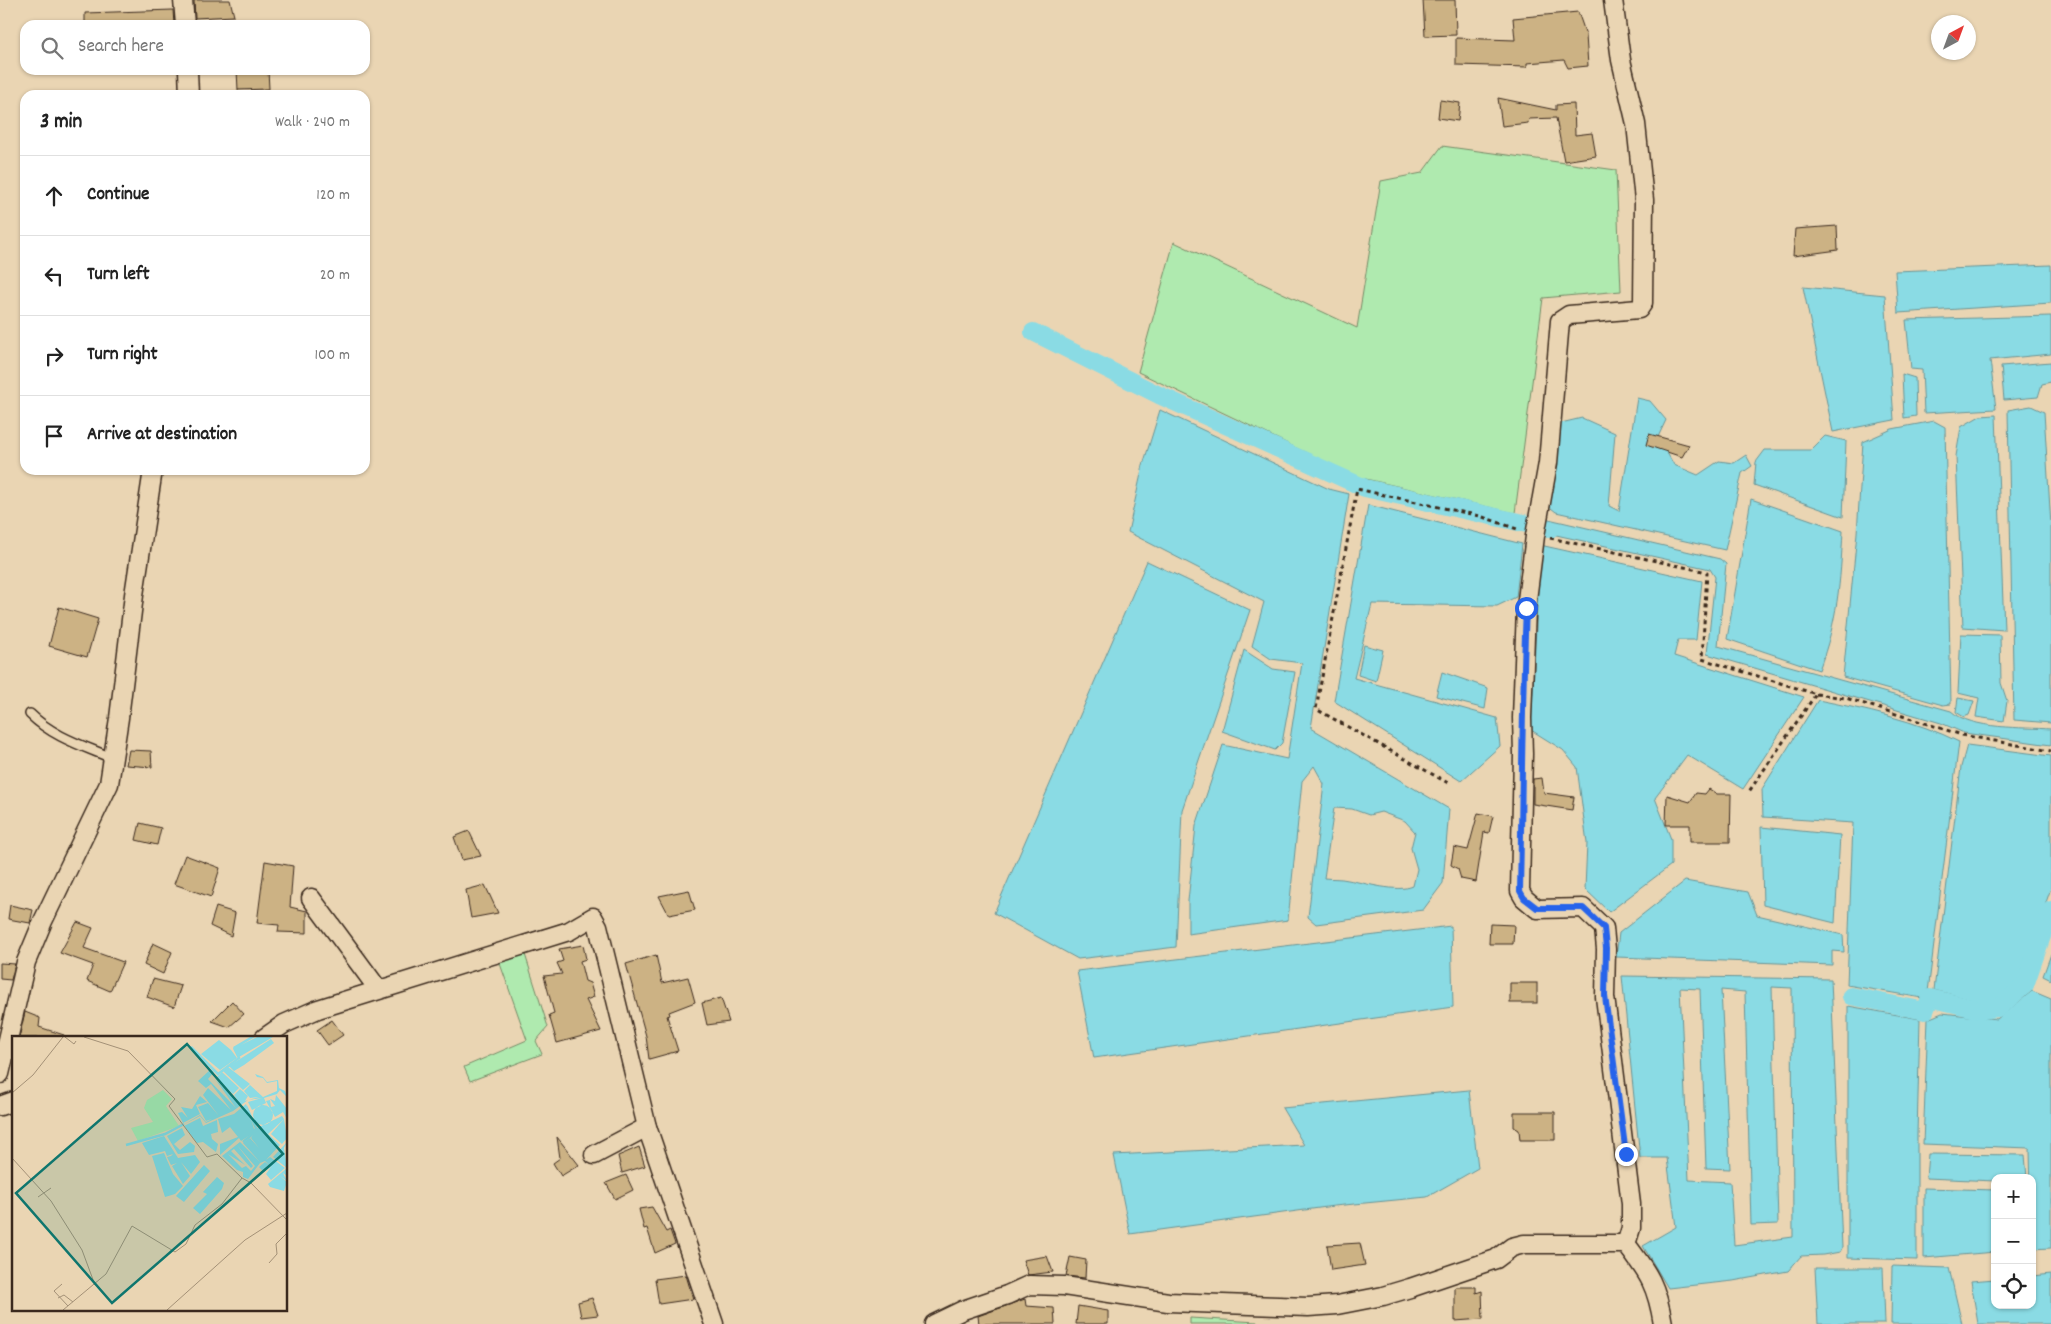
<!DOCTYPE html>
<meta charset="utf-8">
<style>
:root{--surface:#fff;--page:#f2f2f2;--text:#222;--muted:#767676;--line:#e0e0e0}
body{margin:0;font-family:Dekko,sans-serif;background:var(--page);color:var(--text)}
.controls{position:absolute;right:15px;bottom:15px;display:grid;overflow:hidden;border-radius:10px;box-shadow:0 1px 4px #0004}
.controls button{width:45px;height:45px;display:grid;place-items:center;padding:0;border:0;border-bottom:1px solid var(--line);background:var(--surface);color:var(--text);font:25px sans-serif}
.compass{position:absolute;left:1931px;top:15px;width:45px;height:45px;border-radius:50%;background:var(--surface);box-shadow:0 1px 4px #0004;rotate:41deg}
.stop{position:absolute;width:15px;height:15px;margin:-11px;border:4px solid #2563eb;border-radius:50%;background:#fff}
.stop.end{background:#2563eb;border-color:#fff;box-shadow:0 1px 5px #0008}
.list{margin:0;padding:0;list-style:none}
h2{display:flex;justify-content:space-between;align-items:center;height:65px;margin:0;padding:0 20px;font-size:21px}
h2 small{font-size:16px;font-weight:400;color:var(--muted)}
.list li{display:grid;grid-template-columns:32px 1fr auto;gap:15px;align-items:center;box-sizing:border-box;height:80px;padding:0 20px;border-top:1px solid var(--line)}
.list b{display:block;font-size:19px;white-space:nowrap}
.list em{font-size:16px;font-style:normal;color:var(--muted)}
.icon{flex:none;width:28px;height:28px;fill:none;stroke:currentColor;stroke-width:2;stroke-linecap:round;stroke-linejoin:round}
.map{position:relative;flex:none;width:2051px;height:1324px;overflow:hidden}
.search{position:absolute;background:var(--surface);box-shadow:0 1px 4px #0004;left:20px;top:20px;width:350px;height:55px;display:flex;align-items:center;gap:12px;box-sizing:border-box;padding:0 18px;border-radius:15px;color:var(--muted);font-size:19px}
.panel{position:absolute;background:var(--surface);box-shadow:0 1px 4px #0004;left:20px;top:90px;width:350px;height:385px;border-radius:15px}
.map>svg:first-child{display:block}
</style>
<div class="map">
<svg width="2051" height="1324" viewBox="0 0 2051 1324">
<rect width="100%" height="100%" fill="#ead5b3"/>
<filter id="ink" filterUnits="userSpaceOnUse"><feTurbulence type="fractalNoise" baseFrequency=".02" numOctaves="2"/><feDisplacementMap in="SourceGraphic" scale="10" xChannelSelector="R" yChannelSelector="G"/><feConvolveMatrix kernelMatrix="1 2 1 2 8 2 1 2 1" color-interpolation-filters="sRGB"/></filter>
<g filter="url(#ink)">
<!-- green -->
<g fill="#afeaaf" stroke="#758a66">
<polygon points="1442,146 1616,170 1621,291 1543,298 1515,513 1357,477 1138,372 1174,242 1357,328 1381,181 1422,173"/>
<polygon points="523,948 548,1027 536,1041 542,1054 470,1081 464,1067 527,1040 498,958"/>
<polygon points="1190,1318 1257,1322 1257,1324 1190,1324"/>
</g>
<!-- water -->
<g fill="#8adbe4" stroke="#6a9495" fill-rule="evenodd">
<polygon points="2051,265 2051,303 1898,313 1895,271"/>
<polygon points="1803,287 1885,295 1894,420 1833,432"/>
<polygon points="2051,316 2051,354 1990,360 1996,409 1924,413 1922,370 1911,369 1906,320"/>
<polygon points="2051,362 2051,382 2042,384 2038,397 2004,400 2001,366"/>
<polygon points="1902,374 1915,378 1916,416 1904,418"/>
<polygon points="1637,398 1650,401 1666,420 1658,437 1674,465 1698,475 1719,461 1734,463 1746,455 1752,466 1742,473 1725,550 1556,512 1546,504 1561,423 1582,418 1615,433 1609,506 1619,511"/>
<polygon points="2031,406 2044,412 2051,526 2051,723 2014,720 2008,410"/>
<path d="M1160,410L1329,489L1349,494L1311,728L1449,809L1443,883L1423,910L1316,924L1308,917L1324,784L1314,766L1302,781L1288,920L1188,934V901L1196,826L1223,745L1287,759L1302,663L1271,659L1252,646L1264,602L1128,532L1143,465ZM1334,808L1352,809L1369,815L1381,812L1405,821L1415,832L1411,848L1417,869L1413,886C1398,893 1365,883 1348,880C1340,878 1332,879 1324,878Z"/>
<polygon points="1996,415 2004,630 1963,627 1956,456 1961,427 1980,416"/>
<polygon points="1934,421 1945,427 1951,704 1943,705 1843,677 1857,533 1863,442 1892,429"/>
<polygon points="1825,436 1846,441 1843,517 1754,485 1756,462 1765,450 1811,450"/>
<path d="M1751,499L1843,531C1840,584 1838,619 1819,670L1727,639Z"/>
<polygon points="1368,505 1522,544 1516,597 1497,606 1372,604 1354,678 1497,718 1500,746 1461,781 1334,701"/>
<path d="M1540,517L1720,559L1726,564L1718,646L1951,711C1972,730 2023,727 2051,729V745L1964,733L1941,723L1707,654L1715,577L1710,569L1538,531Z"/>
<polygon points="1540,545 1702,581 1696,640 1678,640 1674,656 1804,697 1743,789 1687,755 1655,798 1671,839 1671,865 1609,912 1585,889 1587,843 1577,767 1563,750 1531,730"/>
<polygon points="1147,561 1250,610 1182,810 1176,947 1078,959 994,913"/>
<polygon points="1961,634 2000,635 2001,683 2007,701 2004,721 1976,717 1979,698 1958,693"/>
<polygon points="1364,645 1383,650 1376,681 1358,675"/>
<polygon points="1244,650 1273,669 1295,672 1282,743 1275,750 1222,731"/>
<polygon points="1442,672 1488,688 1485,709 1436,696"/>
<polygon points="1958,698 1974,701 1969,715 1964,717 1956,712"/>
<path d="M1818,700C1863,709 1918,721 1959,742L1928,992L1922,998L1847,985L1853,823L1763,817L1762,789Z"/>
<polygon points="1967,745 2051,756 2051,888 2019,980 1991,1005 1934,990 1961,767"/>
<polygon points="1761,827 1840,835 1835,923 1763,905"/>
<polygon points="1685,881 1748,892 1757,915 1843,935 1844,952 1832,951 1832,965 1616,957 1619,933"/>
<polygon points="1451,926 1453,1007 1094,1058 1077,971"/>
<polygon points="2051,954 2051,980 2043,976"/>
<path d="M1622,976L1831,979L1842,1248L1840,1252L1823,1255L1801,1256L1788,1271L1733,1281L1668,1288L1643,1246L1676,1227L1667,1158H1640ZM1772,987L1792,988L1793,1237L1734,1245L1730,1182L1689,1180L1680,988L1700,989L1706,1168L1730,1169L1721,990L1745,992L1751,1225L1778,1224Z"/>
<polygon points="2032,991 2051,999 2051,1248 2032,1249 2030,1148 1923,1144 1928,1019 1942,1013 1997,1019"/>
<polygon points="1848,1006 1920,1019 1917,1134 1917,1260 1848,1258"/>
<polygon points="1469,1090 1478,1168 1427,1197 1334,1206 1130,1234 1114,1155 1304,1145 1282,1108"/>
<polygon points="1928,1154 2025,1155 2027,1178 1995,1178 1995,1181 1926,1178"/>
<polygon points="1924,1188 1995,1190 1995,1252 1924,1258"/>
<polygon points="1892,1266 1949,1268 1962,1324 1891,1324"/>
<polygon points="1815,1268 1883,1268 1885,1324 1818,1324"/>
<polygon points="2051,1274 2051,1324 1978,1324 1971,1281 1995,1279 1995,1305 2032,1305 2032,1276"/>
</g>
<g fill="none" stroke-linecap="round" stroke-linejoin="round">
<!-- canal -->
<g stroke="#8adbe4" stroke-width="18">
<polyline points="1033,332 1159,395 1365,488 1550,529"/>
<polyline points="1851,996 1925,1011 1930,998 1980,1010 1998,1008 2025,985 2051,910"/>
</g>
</g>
<!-- building -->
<g fill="#ccb284" stroke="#3b2a1e">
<polygon points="194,0 230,0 234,16 195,18"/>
<polygon points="1423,0 1455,0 1456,35 1425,36"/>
<polygon points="173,10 174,25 85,25 85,13"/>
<polygon points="1578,12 1586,35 1588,66 1568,68 1564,60 1527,63 1527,67 1456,65 1456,38 1515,40 1513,18"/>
<polygon points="237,70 268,70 269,89 238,90"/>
<polygon points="1498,98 1556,110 1556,105 1574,104 1575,135 1592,133 1596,156 1564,161 1556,118 1529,119 1528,123 1502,126"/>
<polygon points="1440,100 1460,103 1458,121 1438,118"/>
<polygon points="1837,226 1838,250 1793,256 1795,229"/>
<polygon points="1649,434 1689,445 1682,457 1646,445"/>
<polygon points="59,607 98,619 87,657 49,646"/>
<polygon points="129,750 151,751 152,767 126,765"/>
<polygon points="1542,778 1544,793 1574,797 1572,810 1533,804 1533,779"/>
<polygon points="1709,789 1717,794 1731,794 1730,842 1690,842 1690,825 1666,825 1667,795 1690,802 1696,793 1705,794"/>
<polygon points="1478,813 1493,816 1489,833 1484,832 1476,882 1461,879 1458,869 1451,865 1454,847 1468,850"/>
<polygon points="140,823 161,828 157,845 136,840"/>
<polygon points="469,831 481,856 462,860 454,837"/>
<polygon points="185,855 220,868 211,897 174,884"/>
<polygon points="265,861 293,866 290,907 307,911 307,933 278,932 279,925 257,923"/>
<polygon points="485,885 498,913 471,918 466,890"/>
<polygon points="689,890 695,910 669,915 659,896"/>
<polygon points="10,905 33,910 30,923 8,919"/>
<polygon points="216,907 235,913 231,936 210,926"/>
<polygon points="77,922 93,928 84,948 123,962 110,991 87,981 93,965 60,953"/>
<polygon points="1490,924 1514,925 1513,944 1489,944"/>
<polygon points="153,943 172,952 163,974 144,965"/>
<polygon points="583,945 586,959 580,961 585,981 590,983 594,997 586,1000 601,1031 557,1043 549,1015 554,1013 544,976 562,974 557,963 563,961 559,949"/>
<polygon points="656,955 662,983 688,977 695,1002 669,1012 670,1015 667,1016 678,1051 649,1059 646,1036 626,964"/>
<polygon points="0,963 15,964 11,980 0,979"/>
<polygon points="153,979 181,986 174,1007 147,997"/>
<rect x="1510" y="983" width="27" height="20"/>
<polygon points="721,998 729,1022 707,1025 702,1003"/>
<polygon points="232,1001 244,1014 229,1027 212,1021"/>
<polygon points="25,1012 40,1018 39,1027 64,1035 63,1038 19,1038"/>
<polygon points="332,1020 343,1035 328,1045 317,1030"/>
<polygon points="1514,1112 1555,1112 1555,1140 1520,1140 1519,1130 1514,1127"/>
<polygon points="557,1137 579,1165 561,1176 553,1163 560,1158"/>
<polygon points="639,1147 645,1166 622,1173 618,1156"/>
<polygon points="626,1175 633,1190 615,1199 606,1183"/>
<polygon points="652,1207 666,1232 670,1230 675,1244 655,1253 647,1228 644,1229 639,1209"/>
<polygon points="1360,1243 1365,1265 1331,1270 1327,1245"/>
<polygon points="1047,1256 1053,1272 1028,1275 1023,1260"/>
<polygon points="1070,1257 1086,1260 1085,1278 1066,1276"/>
<polygon points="686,1275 693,1299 659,1304 655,1279"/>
<polygon points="1455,1287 1476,1287 1476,1293 1482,1291 1483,1319 1455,1321"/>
<polygon points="592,1298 598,1315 581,1317 578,1302"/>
<polygon points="1025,1299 1026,1306 1054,1308 1055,1324 979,1324 978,1316"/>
<polygon points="1078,1306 1108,1311 1108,1324 1076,1324"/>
</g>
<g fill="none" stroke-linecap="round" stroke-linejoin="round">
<!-- lane casing -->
<g stroke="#3b2a1e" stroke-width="12">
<path id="lane" d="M30,714C53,737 84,746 114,759"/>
</g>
<!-- street casing -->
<g stroke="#3b2a1e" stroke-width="21">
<g id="street">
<polyline points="183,0 185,25"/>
<polyline points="1613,0 1621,60 1636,124 1644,200 1643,303 1639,309 1569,315 1560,321 1548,463 1535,536 1526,608 1522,718 1523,754 1520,891 1524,898 1537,909 1583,908 1604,928 1606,949 1605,997 1631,1204 1631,1228 1626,1244"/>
<polyline points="188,70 189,95"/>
<polyline points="311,898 378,989"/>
<polyline points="264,1038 284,1024 318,1009 569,931 593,917 598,926 647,1127 714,1324"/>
<polyline points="0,1074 26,962 43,921 109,784 119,718 134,595 153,470"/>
<polyline points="0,1106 14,1101"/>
<polyline points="594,1155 647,1127"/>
<path d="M934,1324L963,1310L1007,1295L1029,1285L1064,1286L1168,1302L1308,1307L1337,1305L1383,1296L1410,1288L1496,1259L1512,1247L1524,1244H1626C1649,1274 1657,1286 1663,1324"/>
</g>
</g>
<!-- path -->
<g stroke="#3b2a1e" stroke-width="3" stroke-dasharray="4 4" stroke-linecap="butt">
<polyline points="1550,538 1707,572 1702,659 1816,694 1748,793"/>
<polyline points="1816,694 1846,698 1962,735 2051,751"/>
<polyline points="1448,783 1316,709 1357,489 1480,516 1520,530"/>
</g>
<!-- lane -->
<use href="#lane" stroke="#ead5b3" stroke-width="9"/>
<!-- street -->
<use href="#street" stroke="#ead5b3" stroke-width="18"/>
</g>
</g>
<g fill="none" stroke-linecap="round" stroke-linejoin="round" filter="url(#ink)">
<!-- route -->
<path stroke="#2563eb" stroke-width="6" d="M1526,608C1522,702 1522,796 1520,891L1524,898L1537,908H1583L1604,928L1606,948L1605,996L1626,1154"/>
</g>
<!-- overview -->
<g transform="translate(12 1036)">
<rect width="275" height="275" fill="#ead5b3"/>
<path d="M151,54L160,63L154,70L167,90L126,105L119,92L141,86L132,72L135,64Z" fill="#afeaaf"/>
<path d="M238,1H243L229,9L245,1H261L227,21L221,11ZM259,3L262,7L232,29L222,35L217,30ZM207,4L219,14L203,24L219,14L225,22L208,34L189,18ZM216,31L238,48L231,54L211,35ZM199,33L202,36L196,43L224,72L203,43L228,68L222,59L228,53L236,60L233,65L247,61L238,62L232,55L238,49L251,61L265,55V45L255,47L251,42L245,41L243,38L251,41L255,46L266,44L267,52L273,55L275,61L268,54L265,58L252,62L254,67L240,74L236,66L250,62L236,64L221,75L194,87L188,80L171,89L188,79L194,86L200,83L194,85L186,71L196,67L207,80L191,59L196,52L219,74L199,48L194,52L186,45ZM210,36L227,52L221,58L204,42ZM264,59L275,73V83L271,76L263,81L254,65L258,64L259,71L263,70L258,63L263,65ZM188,60L195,66L184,69L188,78L171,87L166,77L170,76L176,82L169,71L180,73ZM234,68L243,96L229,105L227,102L208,119V108L226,101L218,91L210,97L206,83L222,78ZM241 79a10 10 0 1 1 20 0a10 10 0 1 1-20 0ZM270,80L272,83L256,98L268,109L254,124L258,121L273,132L259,144L254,138L259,131L252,136L247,131L253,126L257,129L253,125L248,127L236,143L231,141V136L225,134L210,120L228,106L248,126L231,107L238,102L247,112L239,102L245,92ZM225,109L243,130L239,135L234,130L230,132L216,118L233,129L219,115L222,113L239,132L241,130ZM188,82L191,90L205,84L206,96L199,98L200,103L206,108L204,116L191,106L185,107L172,90ZM272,83L275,102L270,108L259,98ZM170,92L173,99L162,108L168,114L178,106L183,110L182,116L166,118L155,100ZM152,100L166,122L183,119L188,126L179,138L169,126L178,140L171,148L160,130L165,127L159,129L155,121L159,120L161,118L155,120L153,115L137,119L130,107ZM275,106L272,112L275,132L261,121ZM152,117L161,138L171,150L163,158L153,161L140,120ZM192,129L198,135L172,166L164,160ZM275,132V140L271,137L275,145L268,140L275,146L272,155L258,151L256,148ZM205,141L212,147L210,153L188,178L181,172L195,158L191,156Z" fill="#8adbe4" fill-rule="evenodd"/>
<path fill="none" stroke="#8adbe4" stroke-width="2.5" d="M179,11L206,38L227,22L222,12M231,106L242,97L244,92L234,70M114,109L153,98L172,88"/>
<path fill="none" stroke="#a49177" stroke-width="1" d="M53,1L62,8L64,5M72,1L116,15L163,63L157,70L195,121L205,118L230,142M0,57L21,39L51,1M0,122L39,165L70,214L83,249M26,161L39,152M257,227L265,218L264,208L275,197M50,248L42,255L56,270M46,262L52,259L61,266M51,274L94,238L120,190L163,216L174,208L183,189L210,168L230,142L239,147L275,184M155,274L233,204L275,177"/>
<path fill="#0f766e" fill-opacity="0.15" stroke="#0f766e" stroke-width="2.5" d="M175,8L271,118L100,267L4,157Z"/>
<rect width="275" height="275" fill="none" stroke="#3b2a1e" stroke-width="2.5"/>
</g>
</svg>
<div class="controls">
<button>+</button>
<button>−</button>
<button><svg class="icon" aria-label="locate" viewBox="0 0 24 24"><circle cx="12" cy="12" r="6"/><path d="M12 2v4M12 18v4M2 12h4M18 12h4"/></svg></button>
</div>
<svg class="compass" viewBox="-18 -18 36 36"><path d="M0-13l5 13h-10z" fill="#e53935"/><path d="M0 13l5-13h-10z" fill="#767676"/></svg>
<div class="stop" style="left:1526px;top:608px"></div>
<div class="stop end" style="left:1626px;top:1154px"></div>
<div class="search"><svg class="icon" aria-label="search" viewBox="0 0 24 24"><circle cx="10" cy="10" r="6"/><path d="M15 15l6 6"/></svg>Search here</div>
<section class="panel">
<h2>3 min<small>Walk · 240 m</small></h2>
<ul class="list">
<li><svg class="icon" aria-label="ahead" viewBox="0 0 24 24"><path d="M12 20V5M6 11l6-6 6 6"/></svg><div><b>Continue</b></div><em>120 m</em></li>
<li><svg class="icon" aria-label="left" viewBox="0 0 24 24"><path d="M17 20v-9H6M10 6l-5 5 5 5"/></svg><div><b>Turn left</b></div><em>20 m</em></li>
<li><svg class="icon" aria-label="right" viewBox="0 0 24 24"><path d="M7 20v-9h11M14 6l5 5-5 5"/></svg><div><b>Turn right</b></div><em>100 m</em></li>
<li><svg class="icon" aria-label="arrive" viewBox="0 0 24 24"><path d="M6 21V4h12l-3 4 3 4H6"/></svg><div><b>Arrive at destination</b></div></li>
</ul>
</section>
</div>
